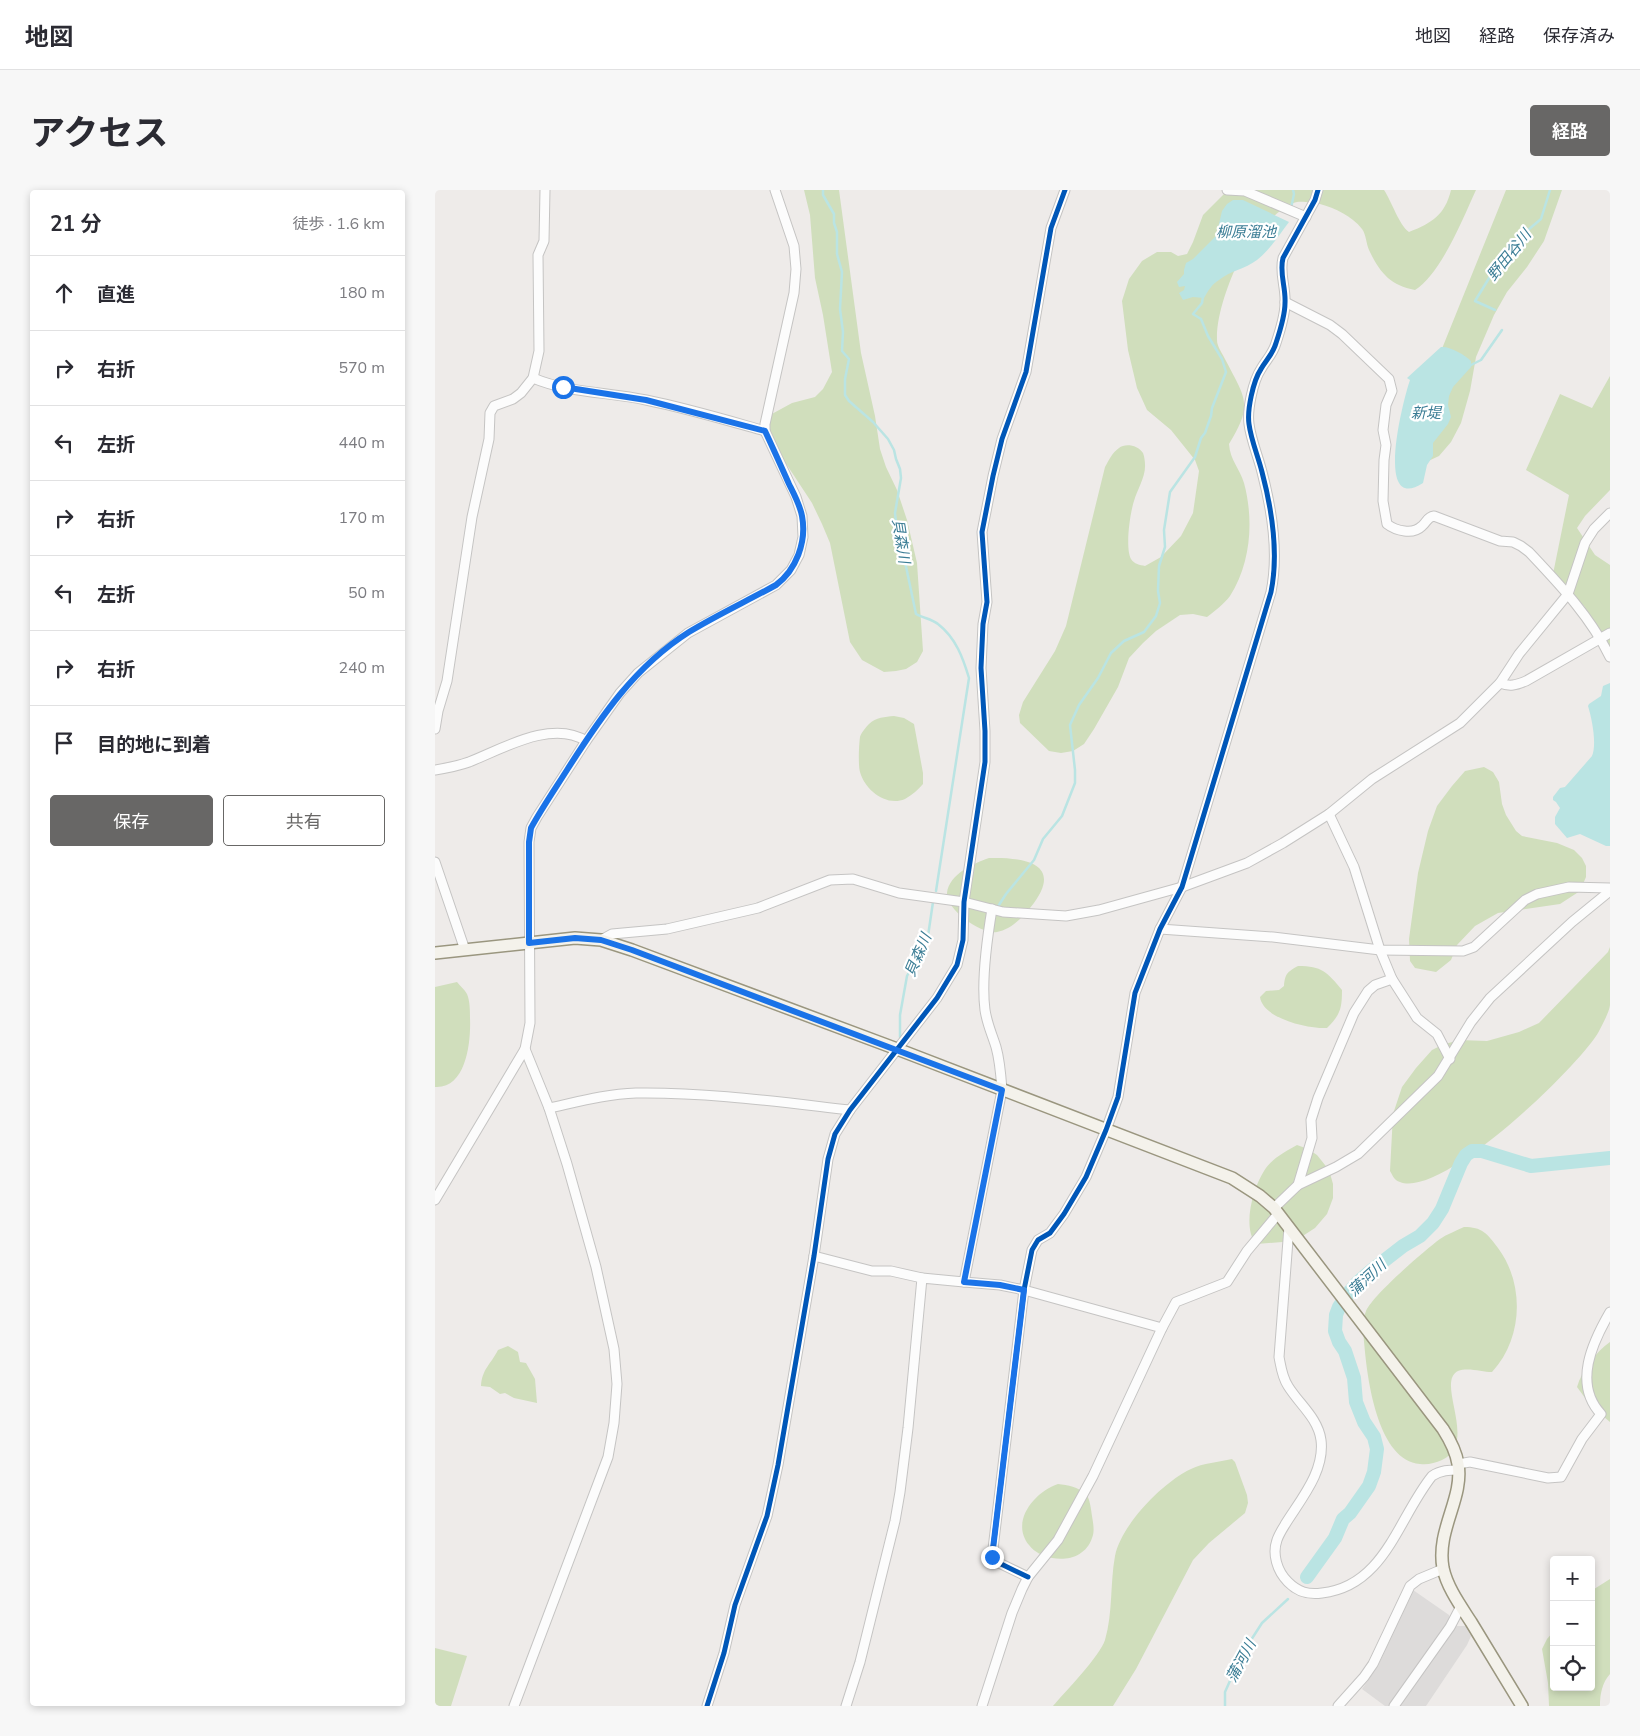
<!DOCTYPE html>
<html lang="ja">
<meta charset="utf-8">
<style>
:root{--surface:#fff;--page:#f7f7f7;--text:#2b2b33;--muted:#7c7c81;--line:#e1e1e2;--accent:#686766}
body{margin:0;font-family:"Nunito Sans","Noto Sans JP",sans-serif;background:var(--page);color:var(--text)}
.controls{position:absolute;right:15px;bottom:15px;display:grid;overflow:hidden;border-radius:5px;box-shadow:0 2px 8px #0003}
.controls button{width:45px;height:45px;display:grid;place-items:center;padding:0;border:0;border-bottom:1px solid var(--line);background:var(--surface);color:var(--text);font:25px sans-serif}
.stop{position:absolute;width:15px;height:15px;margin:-11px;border:4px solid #1a73e8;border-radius:50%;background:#fff}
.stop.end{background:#1a73e8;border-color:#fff;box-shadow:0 1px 5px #0008}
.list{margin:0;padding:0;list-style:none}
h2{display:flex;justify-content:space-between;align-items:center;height:65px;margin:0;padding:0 20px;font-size:21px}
h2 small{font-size:16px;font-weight:400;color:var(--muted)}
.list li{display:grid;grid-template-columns:32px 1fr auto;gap:15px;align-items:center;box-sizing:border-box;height:75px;padding:0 20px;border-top:1px solid var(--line)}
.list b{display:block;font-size:19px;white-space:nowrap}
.list em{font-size:16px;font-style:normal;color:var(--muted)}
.actions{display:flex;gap:10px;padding:15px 20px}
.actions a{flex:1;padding:11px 0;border:1px solid var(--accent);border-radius:5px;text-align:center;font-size:18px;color:var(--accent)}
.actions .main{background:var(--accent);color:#fff}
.icon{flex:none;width:28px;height:28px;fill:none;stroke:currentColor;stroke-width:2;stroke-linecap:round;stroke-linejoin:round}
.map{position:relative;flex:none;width:1175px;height:1516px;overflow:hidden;border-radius:5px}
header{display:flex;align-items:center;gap:30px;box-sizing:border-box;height:70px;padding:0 25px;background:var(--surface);border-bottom:1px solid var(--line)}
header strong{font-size:24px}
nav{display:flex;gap:28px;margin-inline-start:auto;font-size:18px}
.intro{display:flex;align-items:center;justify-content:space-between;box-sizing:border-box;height:120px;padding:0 30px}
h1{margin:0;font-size:35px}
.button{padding:12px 22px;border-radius:5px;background:var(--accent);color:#fff;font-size:18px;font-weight:700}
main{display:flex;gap:30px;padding:0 30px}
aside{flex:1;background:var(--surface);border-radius:5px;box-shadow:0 2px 8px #0003}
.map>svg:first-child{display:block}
</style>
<header>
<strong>地図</strong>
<nav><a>地図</a><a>経路</a><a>保存済み</a></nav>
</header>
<div class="intro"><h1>アクセス</h1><a class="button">経路</a></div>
<main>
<aside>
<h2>21 分<small>徒歩 · 1.6 km</small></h2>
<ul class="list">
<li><svg class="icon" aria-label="ahead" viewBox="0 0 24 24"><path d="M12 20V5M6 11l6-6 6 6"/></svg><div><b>直進</b></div><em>180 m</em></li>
<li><svg class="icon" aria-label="right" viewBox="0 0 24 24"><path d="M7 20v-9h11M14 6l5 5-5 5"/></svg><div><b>右折</b></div><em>570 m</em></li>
<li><svg class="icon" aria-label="left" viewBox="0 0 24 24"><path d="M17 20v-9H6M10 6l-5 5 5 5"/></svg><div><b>左折</b></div><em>440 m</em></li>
<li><svg class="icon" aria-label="right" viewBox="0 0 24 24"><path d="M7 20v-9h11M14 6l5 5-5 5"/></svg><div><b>右折</b></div><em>170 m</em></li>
<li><svg class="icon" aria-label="left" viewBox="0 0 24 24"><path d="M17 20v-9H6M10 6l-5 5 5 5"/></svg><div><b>左折</b></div><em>50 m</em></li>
<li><svg class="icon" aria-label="right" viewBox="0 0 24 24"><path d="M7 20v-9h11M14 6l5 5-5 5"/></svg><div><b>右折</b></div><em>240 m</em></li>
<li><svg class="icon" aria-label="arrive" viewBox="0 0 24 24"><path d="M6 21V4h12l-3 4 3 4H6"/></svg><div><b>目的地に到着</b></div></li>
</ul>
<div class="actions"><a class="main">保存</a><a>共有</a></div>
</aside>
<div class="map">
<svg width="1175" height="1516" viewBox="0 0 1175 1516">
<rect width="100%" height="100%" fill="#eeebe9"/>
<!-- residential -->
<polygon fill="#dddbda" points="978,1400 1014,1425 1015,1431 1021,1436 1030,1436 1036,1446 1032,1455 991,1516 950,1516 927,1499 942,1478"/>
<!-- forest -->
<g fill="#d0debc">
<polygon points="369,0 404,0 426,163 440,226 445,259 451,277 462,300 472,330 482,373 488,461 482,472 471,479 461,481 449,482 427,470 415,452 395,353 387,334 377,313 352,275 324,243 335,225 357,213 380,207 388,199 397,182 388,125 380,88 375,25"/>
<path d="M793,0H949C957,12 964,35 974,42C997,33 1010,25 1016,0H1041C1028,28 1006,84 980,100C955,95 945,83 934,60C931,53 931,44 927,39C917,26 900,18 885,14C879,13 868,11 862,12C844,15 811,54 804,70C794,92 781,125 782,150C782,157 788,164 791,171C811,209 818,215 794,254C795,270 805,279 809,293C819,330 816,373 795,406C789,414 780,421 772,427L758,424L745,425L721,441L708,453L694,468L683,497L659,539L649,554L638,561L626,563L614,561L585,533L584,525L588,512L620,461L631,436L670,277C674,270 677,263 684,258C690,253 703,255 708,263C709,265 710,271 710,274C711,286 702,300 699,311C695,323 690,358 696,369C699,374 705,375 710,376L726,367L746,346L758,323L764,281L760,270L736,240L712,220L702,198L693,160L687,111L694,89L707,71L722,62H736L743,66L752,64L758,52L768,25Z"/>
<polygon points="1071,0 1127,0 1109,51 1092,77 1072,102 1059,125 1041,167 1035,201 1026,233 1016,252 1004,266 989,273 1002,171"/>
<polygon points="1175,186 1175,300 1150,326 1142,338 1160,365 1175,375 1175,457 1149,416 1118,384 1134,305 1091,280 1125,204 1157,218"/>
<path d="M459,526L469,528L479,534L488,583V594C483,600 477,605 470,609C451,617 430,600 425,582C423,575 424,554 425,547C426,543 431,537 434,534C441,527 450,527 459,526Z"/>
<polygon points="1049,577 1058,582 1064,592 1067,614 1071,625 1081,641 1087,646 1122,653 1139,660 1147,668 1151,676 1151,687 1145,701 1125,714 1063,723 1040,736 1022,755 1016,770 1001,782 980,778 975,771 974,749 983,683 993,641 1002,616 1017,596 1030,581"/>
<path d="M554,668C593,667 630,675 595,718C586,729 575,740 562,742C547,745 510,719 512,703C514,684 539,673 554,668Z"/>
<path d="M1175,757C1175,776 1175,796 1175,815C1174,823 1167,835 1163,843C1142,878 1007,1009 965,992C959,990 958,986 955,981L958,924L967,897L981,878L997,860L1007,855L1024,850L1052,851L1084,842L1104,833L1173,762Z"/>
<path d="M863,776C887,776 892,782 907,800C907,819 905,825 892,838C874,839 828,829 825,807L831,801L844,800L849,796C850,784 852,782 863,776Z"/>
<path d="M22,792C25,796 30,800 32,804C35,811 35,821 35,828C36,850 32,899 0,897V797Z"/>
<path d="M862,955L873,959L882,965L894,980L898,994V1008L892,1024L880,1038L860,1051L821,1054C807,1037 818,998 829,981C837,968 850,962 862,955Z"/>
<path d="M1029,1037C1047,1037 1052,1043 1063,1058C1090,1094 1088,1149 1057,1182C1047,1182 1033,1177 1023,1181C1000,1192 1044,1253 1007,1270C1000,1273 993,1275 985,1274C944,1271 933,1193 930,1162C929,1149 926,1133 931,1121C938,1105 990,1060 1005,1049C1012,1044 1021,1041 1029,1037Z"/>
<path d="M1175,1152V1232L1156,1216L1142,1197C1147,1180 1161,1162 1175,1152Z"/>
<path d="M73,1156L83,1162L85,1172L91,1173L100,1189L102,1213L79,1208L70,1203L65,1204L55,1197L46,1196C47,1179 56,1174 63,1160Z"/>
<path d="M797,1269L800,1272L812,1305L813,1313L810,1323L774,1353L758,1370L701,1479L678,1516H618C630,1502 665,1466 670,1450C678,1423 675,1393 680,1366C686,1335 728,1292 756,1279C768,1273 784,1272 797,1269Z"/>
<path d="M623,1294C633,1295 643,1297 651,1304C655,1309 656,1319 657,1326C658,1332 660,1342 657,1348C651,1366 633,1371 617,1368C607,1365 600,1363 594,1355C575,1332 599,1302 623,1294Z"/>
<path d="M1175,1389V1484C1167,1493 1165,1504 1165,1516H1114L1113,1493L1107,1459L1112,1449L1119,1441V1497H1156V1401Z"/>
<polygon points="0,1458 32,1466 16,1516 0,1516"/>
</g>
<!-- water -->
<g fill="#bae4e3">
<path d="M798,10H808L854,32C844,45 835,60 822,70C810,79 795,81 784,90C777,94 773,101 769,108L758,107L748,110L744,103L749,100L750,96L744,97L742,92L749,84V80L751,73L758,69L781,46L787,21L792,14Z"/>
<path d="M1006,157C1015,156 1030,165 1036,171V177L1018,197L1014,206L1013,215L1016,227L1013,234L998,253V266L992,275L988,293C938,325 969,207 975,190L972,188Z"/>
<path d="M1175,493V656H1171L1145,644L1132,648L1120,634V627L1125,618L1121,612L1118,610V607L1125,598L1130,597L1157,566C1162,554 1157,529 1153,516L1154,514L1166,506L1168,496Z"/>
</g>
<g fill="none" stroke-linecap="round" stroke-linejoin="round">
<!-- stream -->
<g stroke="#bae4e3" stroke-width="2.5">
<path d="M388,0V5L399,24V33L402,42V64L407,82L405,119L408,142L407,161L414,169L410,189V205L414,211L438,232L453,249L459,260L461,269L465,279L466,288L460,323L463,350L469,367L481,424C488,428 497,429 503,434C521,448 528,468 534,488L501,701"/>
<polyline points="856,18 859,4 858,0"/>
<polyline points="1060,120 1040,111 1056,85 1083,57 1087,45 1106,29 1115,0"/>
<polyline points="1036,175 1046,170 1067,140"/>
<polyline points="562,718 571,704 599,670 608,649 627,626 640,593 640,580 635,535 644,515 663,488 676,463 689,451 709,442 721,426 725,413 723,401 724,376 730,357 729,340 735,302 760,267 766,248 770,243 776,226 777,218 791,182 787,169 773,146 766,129 758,124 767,113 768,106"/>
<polyline points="465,847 465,825 472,786 493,746 498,712"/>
<polyline points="790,1516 790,1502 807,1464 827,1433 853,1409"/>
</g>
<!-- river -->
<polyline stroke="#bae4e3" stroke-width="14" points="872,1387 900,1348 908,1329 915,1323 934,1296 939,1282 942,1259 939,1247 929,1232 921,1212 919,1188 910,1161 904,1152 900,1141 901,1125 904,1117 913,1104 922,1093 937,1080 968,1056 985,1046 998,1033 1007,1019 1026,973 1031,965 1037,961 1047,961 1096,976 1175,968"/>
<!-- street casing -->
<g stroke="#c5c4c3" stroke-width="11">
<g id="street">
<polyline points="792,0 810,1 871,27"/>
<path d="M850,112L895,135L907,144L954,189L957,201L951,215L948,240L951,255L949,270L948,311L952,334C961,341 978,345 987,336C992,332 992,327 999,326L1065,351L1078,352L1086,356L1094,362C1125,395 1155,426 1175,467"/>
<path d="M98,188C133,203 174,202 211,210C251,218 291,230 330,241"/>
<path d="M1065,493C1075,497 1081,495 1091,491L1175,443"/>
<polyline points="0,539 3,521 12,491 37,327 54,249 55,223 59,216 78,209 86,203 98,188 104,161 103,65 109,51 110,0"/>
<path d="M0,580C12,578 23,576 34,572C67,559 117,529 151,551"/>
<polyline points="894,624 919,677 945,760 957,789 982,828 1002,844 1015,869"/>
<polyline points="0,672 30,760"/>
<polyline points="725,739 838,747 945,760 1028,761 1039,757 1090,710 1102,704 1134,697 1175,698"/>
<polyline points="166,750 177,744 232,739 323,718 395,690 418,689 464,703 529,712 568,722 631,726 664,720 747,697 812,673 848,653 894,624 937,589 1025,533 1065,493 1084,464 1133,404 1150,353 1159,339 1175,323"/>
<path d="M114,918C142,912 171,904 201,903C272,902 344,912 415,920"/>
<polyline points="863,995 877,948 876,930 883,908 919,823 933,801 940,795 957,789"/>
<polyline points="0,1010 90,859 95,833 94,652 96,638 102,627 151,551 185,503 203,483 253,443 341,395 356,380 364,365 368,347 367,326 361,307 330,241 330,234 359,103 361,79 359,56 340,0"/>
<polyline points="839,1018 863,995 901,977 923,964 1003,886 1036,832 1055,808 1137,732 1175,701"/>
<path d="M854,1037L844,1167C846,1177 847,1187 853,1196C864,1214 883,1228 886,1250C890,1281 866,1309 851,1333C848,1338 844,1344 842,1350C837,1364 842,1381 853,1392C863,1402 873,1405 887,1403C950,1396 963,1328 997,1286C1006,1280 1014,1280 1024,1280"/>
<polyline points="379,1066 437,1081 456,1081 487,1088"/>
<polyline points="529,1092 565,1095 589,1100 727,1138"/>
<path d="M1023,1274L1035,1272L1113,1288L1126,1287L1147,1249L1166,1224C1138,1194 1157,1153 1175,1122"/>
<path d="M593,1387L562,1372L557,1367L589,1100L597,1060L603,1050L615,1043L629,1024L651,987L671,940L683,907L700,803L725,739L747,697L836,402C844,363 837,320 827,282C823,266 816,250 814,234C812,220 818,191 826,179C831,170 838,164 841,153C845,141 850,126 850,113C851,97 844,83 848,68L880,10L883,0"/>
<polyline points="79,1516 173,1267 179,1233 182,1194 179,1159 161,1077 132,974 114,918 90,859"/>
<polyline points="272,1516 289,1463 300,1415 332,1326 343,1275 379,1066 393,969 400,944 415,920 502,808 522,775 528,750 529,712 550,572 550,541 546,478 548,434 552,412 547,342 558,286 567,249 591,182 616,38 630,0"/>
<path d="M411,1516L425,1472L460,1331L465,1302L473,1238L487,1088L529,1092L567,900C566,886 565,871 561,857C557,844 552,834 550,820C546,790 552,749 557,719"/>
<polyline points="547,1516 577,1423 587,1399 593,1387 623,1350 658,1286 727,1138 741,1112 792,1092 812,1061 843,1024"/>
<polyline points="903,1516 929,1487 938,1474 975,1396 984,1389 1008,1379"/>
<polyline points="959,1516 1015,1437 1026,1416"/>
</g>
</g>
<!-- secondary casing -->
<g stroke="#9a967f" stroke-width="14">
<path id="secondary" d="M0,763L140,748L166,750L197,760L462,859L797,988L825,1006L839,1018L1008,1239C1015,1250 1021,1261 1023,1274C1029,1308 1001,1340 1008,1378C1012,1397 1025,1415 1036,1432C1053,1460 1070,1488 1087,1516"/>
</g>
<!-- street -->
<use href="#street" stroke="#fcfcfc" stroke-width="9"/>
<!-- secondary -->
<use href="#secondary" stroke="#f4f2eb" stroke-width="11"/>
<!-- cycleway casing -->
<g stroke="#fff" stroke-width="8">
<g id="cycleway">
<path d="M593,1387L562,1372L557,1367L589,1100L597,1060L603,1050L615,1043L629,1024L651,987L671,940L683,907L700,803L725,739L747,697L836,402C844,363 837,320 827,282C823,266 816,250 814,234C812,220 818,191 826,179C831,170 838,164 841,153C845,141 850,126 850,113C851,97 844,83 848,68L880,10L883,0"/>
<polyline points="272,1516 289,1463 300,1415 332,1326 343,1275 379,1066 393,969 400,944 415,920 502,808 522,775 528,750 529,712 550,572 550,541 546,478 548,434 552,412 547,342 558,286 567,249 591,182 616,38 630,0"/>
</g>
</g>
<!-- cycleway -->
<use href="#cycleway" stroke="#0057b8" stroke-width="5"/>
</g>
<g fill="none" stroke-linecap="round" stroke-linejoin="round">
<!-- route -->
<path stroke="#1a73e8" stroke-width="6" d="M128,197L211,210L330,241C338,258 346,276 354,294C359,304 365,315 367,326C372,352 361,380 341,395C312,411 282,425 254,442C200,476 165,528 132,580C120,599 107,618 96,638L94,652V753L140,748L166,750L197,760L567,900L529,1092L565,1095L589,1100L557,1367"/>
</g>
<g text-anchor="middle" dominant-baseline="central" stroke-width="4.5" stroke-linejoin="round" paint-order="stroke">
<!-- water labels -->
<g font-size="15" font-style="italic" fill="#3b7d95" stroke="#fff">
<text x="811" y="42">柳原溜池</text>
<text transform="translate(1074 65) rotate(-51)">野田谷川</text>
<text x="991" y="223">新堤</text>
<text transform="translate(466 351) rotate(81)">貝森川</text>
<text transform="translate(483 765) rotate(-67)">貝森川</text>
<text transform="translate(932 1088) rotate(-43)">蒲河川</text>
<text transform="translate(806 1471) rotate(-62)">蒲河川</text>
</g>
</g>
</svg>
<div class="controls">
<button>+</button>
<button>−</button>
<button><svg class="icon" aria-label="locate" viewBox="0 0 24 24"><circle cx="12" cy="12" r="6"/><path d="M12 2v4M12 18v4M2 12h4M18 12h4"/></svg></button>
</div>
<div class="stop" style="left:128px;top:197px"></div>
<div class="stop end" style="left:557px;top:1367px"></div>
</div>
</main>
